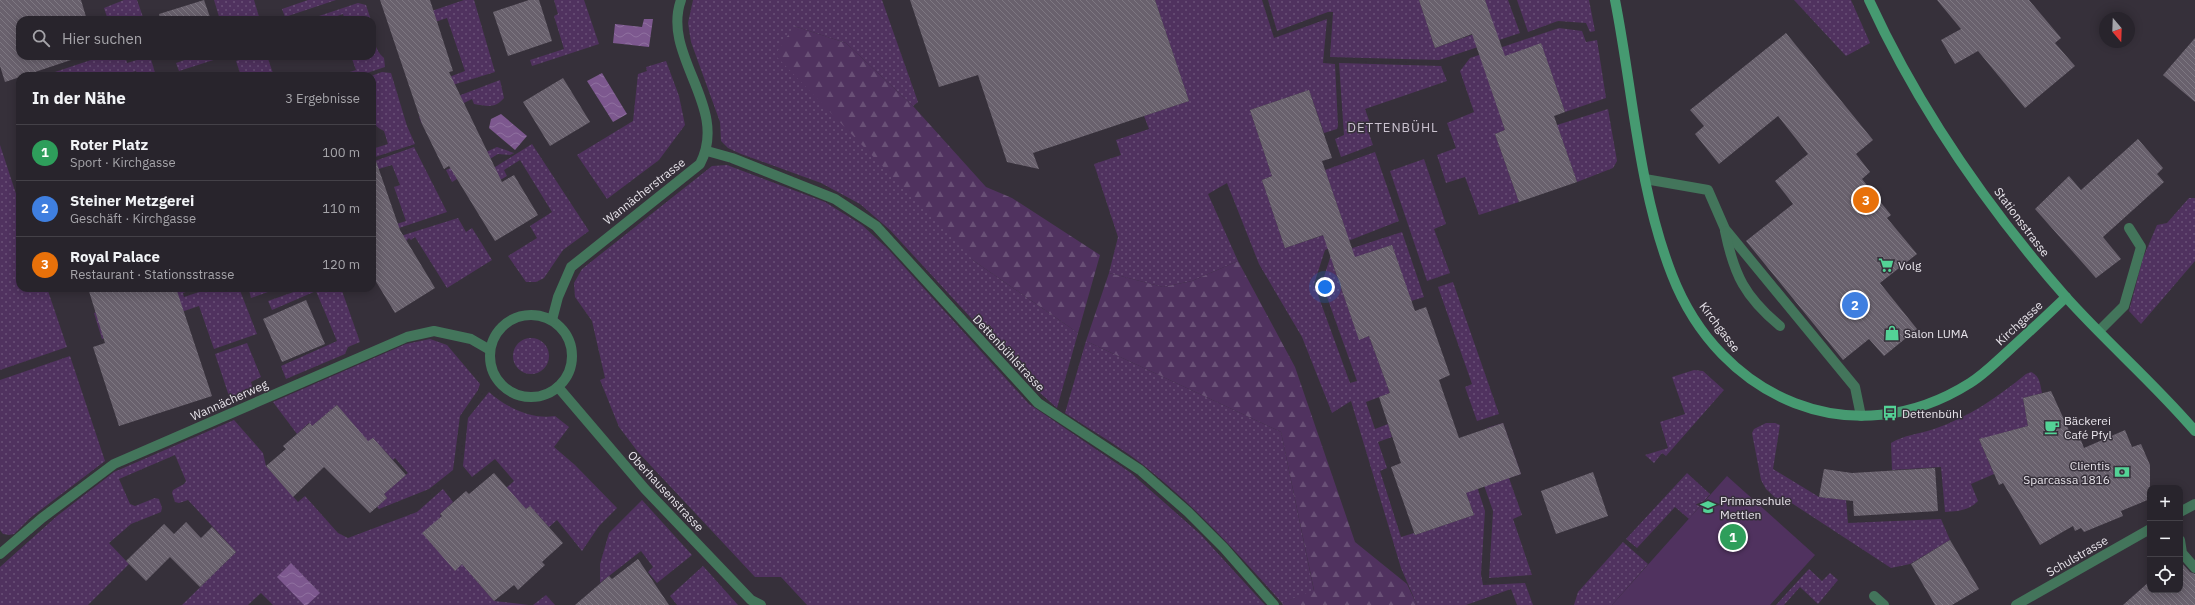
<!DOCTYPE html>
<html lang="de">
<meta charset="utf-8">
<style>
:root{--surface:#28242c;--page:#302c34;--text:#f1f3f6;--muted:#a5a4a9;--line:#444148;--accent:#53d396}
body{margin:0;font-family:"IBM Plex Sans",sans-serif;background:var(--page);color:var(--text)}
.controls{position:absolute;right:12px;bottom:12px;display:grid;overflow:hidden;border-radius:8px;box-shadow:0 2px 10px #0003}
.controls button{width:36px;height:36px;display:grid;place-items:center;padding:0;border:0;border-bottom:1px solid var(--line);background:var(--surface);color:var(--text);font:20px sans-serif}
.compass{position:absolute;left:2099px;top:12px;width:36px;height:36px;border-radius:50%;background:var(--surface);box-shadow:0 2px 10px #0003;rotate:161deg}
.you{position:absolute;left:1325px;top:287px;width:14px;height:14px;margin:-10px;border:3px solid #fff;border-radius:50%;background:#1a73e8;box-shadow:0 0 0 6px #1a73e833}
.badge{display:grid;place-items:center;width:26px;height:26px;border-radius:50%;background:var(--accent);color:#fff;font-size:13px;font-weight:700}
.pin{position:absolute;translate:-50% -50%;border:2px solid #fff;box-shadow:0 1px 4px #0006}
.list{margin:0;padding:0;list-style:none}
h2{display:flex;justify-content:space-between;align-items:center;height:52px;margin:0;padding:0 16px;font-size:17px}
h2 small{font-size:13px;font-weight:400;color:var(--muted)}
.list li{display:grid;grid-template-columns:26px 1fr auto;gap:12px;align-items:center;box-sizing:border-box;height:56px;padding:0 16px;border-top:1px solid var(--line)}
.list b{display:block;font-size:15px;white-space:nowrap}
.list p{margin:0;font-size:13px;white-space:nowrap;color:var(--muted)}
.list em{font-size:13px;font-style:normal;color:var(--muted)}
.icon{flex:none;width:22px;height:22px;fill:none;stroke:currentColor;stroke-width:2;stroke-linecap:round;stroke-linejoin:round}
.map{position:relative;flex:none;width:2195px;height:605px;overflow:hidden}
.search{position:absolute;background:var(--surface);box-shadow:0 2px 10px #0003;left:16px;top:16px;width:360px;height:44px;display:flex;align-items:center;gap:10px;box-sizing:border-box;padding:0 14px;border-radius:12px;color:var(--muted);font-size:15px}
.panel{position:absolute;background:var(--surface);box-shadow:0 2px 10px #0003;left:16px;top:72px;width:360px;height:220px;border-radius:12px}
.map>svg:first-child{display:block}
</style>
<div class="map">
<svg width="2195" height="605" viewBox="0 0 2195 605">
<defs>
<pattern id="grass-dots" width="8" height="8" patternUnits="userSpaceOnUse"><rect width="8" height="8" fill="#50325f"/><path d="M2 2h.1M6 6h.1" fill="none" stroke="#695076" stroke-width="1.8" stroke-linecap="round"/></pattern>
<pattern id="forest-firs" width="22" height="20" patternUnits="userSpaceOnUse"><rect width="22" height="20" fill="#50325f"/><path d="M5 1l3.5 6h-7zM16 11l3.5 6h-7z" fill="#695076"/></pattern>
<pattern id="water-waves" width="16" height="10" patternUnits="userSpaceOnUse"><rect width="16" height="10" fill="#7d588f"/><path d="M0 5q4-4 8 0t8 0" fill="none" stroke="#8f709f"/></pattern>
<pattern id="building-back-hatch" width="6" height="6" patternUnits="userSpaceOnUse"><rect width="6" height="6" fill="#69616d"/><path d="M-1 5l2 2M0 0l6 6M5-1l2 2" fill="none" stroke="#7e7882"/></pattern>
</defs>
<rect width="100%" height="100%" fill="#36303a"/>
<!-- grass -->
<g fill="url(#grass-dots)">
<polygon points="124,0 137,0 144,20 108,20 104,8"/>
<polygon points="214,0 254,0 260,20 220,20"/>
<polygon points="308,0 336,0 285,17 282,9"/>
<polygon points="464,0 474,0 495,72 446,87 444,79 465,71 447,18 393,36 390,25"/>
<polygon points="554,0 584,0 599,44 532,66 530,60 564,49 554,16 558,14"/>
<polygon points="693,0 882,0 918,102 913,106 846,43 794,26 974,261 1078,333 1057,408 1040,393 890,230 860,204 821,183 741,154 728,148 721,141 720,122 691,42 688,23"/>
<polygon points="1155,0 1262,0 1274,38 1327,19 1323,63 1335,64 1338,126 1337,129 1324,133 1309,90 1250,110 1272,176 1262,180 1285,248 1345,228 1325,170 1375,152 1399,221 1325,250 1314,284 1350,383 1357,381 1322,283 1331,255 1402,232 1424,297 1411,301 1392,245 1333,265 1359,339 1369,336 1390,393 1366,402 1375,429 1388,424 1392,437 1378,442 1387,468 1380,471 1401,537 1414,533 1415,535 1474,515 1454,459 1467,456 1485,511 1481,574 1483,585 1525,583 1533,605 1517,605 1511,589 1466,605 1417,605 1401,568 1351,401 1332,413 1302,337 1259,264 1227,183 1208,194 1238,261 1192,281 1163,287 1109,273 1118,237 1094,164 1121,155 1116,140 1149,129 1144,116 1189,101"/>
<polygon points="1268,0 1419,0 1435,48 1494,27 1485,0 1508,0 1520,33 1439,60 1330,57 1333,12 1328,12 1277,31"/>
<polygon points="1517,0 1589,0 1595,31 1590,32 1586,23 1558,21 1528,32"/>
<polygon points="1794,0 1851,0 1870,43 1846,56"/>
<polygon points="358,3 366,5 371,20 345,20 343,14 326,20 307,20"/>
<path d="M372,26C374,38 374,50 384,58L385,67L358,76H337L356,70L351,56H372Z"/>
<polygon points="1559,28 1582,31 1586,42 1597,40 1606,98 1565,112 1541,44 1483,64 1505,130 1495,134 1519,202 1479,215 1465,177 1446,183 1437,155 1456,148 1447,123 1474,112 1460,71 1470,58"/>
<polygon points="103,56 134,56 126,59 127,63 150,56 156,76 138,76 136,71 121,76 43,76"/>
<polygon points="196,56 226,56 179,71 176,63"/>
<polygon points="249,56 267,56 274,76 241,76 236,61"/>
<polygon points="666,61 679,96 685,125 659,160 607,199 577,155 633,121 638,74 647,71 646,67"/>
<polygon points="1339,63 1441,66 1447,81 1365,109 1371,126 1367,128 1373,145 1341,157 1335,139 1344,135"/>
<path d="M382,72L391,73L407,126L415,144L372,158V149L388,144L384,131C361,122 379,93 371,76Z"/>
<path d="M500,80L504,98C495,109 487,106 474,104L472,99L422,124L419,117L434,112L432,106Z"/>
<polygon points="1608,109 1617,161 1613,168 1577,182 1557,125"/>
<polygon points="532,144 589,231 563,250 544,278 536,282 526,282 508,256 537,238 530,226 552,212 520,160 504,170 507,176 470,198 463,187"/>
<polygon points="0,145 20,206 20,288 47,288 67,347 0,370"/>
<polygon points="414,147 447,212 372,237 372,232 406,221 394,187 400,185 392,165 372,171 372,162"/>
<polygon points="497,147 514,153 510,155 498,154 452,182 446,170"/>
<polygon points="1424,159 1446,224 1434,229 1450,273 1427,281 1390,171"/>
<polygon points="727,165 825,202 862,225 888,249 1029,404 1131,473 1201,535 1265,605 807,605 781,577 755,577 638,452 619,427 600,380 605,378 592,321 575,297 574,283 582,269 712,166"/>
<polygon points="2189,198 2195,198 2195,261 2141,324 2129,311 2143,258 2157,225 2167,223"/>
<polygon points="458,218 466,232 472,228 492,260 447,288 415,237 411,240 409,238 406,241 372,245"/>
<polygon points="1453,282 1499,414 1477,421 1465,387 1472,384 1438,287"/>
<polygon points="167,288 197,288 183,293 184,297 211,288 239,288 257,334 214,349 199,306 102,339 94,313"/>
<polygon points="256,288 279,288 251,298 249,290"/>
<polygon points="305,288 341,288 360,342 348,347 345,354 286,379 281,366 337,341 316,291 272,310 268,301"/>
<circle cx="531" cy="356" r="18"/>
<polygon points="430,339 447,345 480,384 478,390 460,416 453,470 429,489 379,509 377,507 387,498 384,494 408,473 395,458 393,460 373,438 366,443 337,405 312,426 309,423 297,434 273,402 406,344"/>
<path d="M1086,341L1281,432L1314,591L1282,603C1241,557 1201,512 1153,473C1126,450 1094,432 1065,413Z"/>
<polygon points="247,343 261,377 251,382 253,388 231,402 215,354"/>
<polygon points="70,356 105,461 30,518 14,534 9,535 3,534 0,530 0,380"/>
<polygon points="1694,370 1703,371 1724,390 1666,456 1662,453 1654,463 1645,455 1668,448 1660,422 1685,414 1672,377"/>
<path d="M2031,372C2040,376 2040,384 2042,393L2023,398L2028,426L1999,434L1984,446L1981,438L1979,439L1994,474L1971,484L1978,501C1968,511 1958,511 1945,512L1941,467L1892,470L1891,443C1904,435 1919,434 1934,429C1969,417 1998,397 2026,374Z"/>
<path d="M489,392C505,407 532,420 555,416L569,427L554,447L575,465L617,508L599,526L582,551L557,520L549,527L530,506L523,511L504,490L514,481L495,459L472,477L463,466L468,418Z"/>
<polygon points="234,420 263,453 266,466 298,502 305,496 338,533 348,538 417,512 443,489 453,502 440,514 455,570 462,564 494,601 529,605 273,605 261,593 248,605 182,605 236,552 188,500 179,503 175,502 172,493 173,490 184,484 186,481 175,455 119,479 130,504 135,506 155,498 159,499 162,508 161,512 131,524 109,543 129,564 88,605 0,605 0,567 57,516 114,472"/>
<polygon points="1503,423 1521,474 1509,478 1522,515 1513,519 1532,575 1489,578 1493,511 1473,454 1493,447 1487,428"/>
<polygon points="1766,423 1775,423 1780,425 1773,469 1819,497 1846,500 1848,523 1941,519 1950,540 1910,564 1891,568 1790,502 1785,507 1766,489 1761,480 1752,433 1754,429"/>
<polygon points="1687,473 1710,494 1689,519 1675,507 1637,548 1626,539"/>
<polygon points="642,500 692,555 657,583 648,572 653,567 641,551 600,583 600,564 609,533"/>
<polygon points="1623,542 1648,564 1612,605 1574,605 1578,592"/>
<polygon points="703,566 738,605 677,605 670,596"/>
<polygon points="1809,569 1822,581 1830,573 1838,580 1818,604 1800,587 1784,605 1776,605"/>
<polygon points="546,595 555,605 533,605"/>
</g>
<!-- forest -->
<g fill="url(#forest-firs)">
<polygon points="794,26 846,43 913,106 986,187 1012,198 1100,255 1078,333 974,261 775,55"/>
<polygon points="1238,261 1295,367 1355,542 1407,584 1417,605 1283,605 1282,603 1314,590 1281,432 1086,341 1109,273 1163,287 1192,281"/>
</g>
<!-- pitch -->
<polygon fill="#50325f" points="1727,476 1815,555 1770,605 1612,605"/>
<!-- water -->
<g fill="url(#water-waves)">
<polygon points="644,19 653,19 649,47 613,43 615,24 642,27"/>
<polygon points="602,73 627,114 613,122 587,81"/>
<polygon points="501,114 527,136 515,150 489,128 491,119"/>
<polygon points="291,563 320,593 307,605 304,605 277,577"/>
</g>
<!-- building -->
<g fill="url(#building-back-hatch)">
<polygon points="0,0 81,0 87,20 20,20 20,56 83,56 5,82 0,66"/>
<polygon points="204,0 211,20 161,20 159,14"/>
<polygon points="380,0 430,0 453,71 449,72 502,182 514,175 538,215 495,241 449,166 444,169 422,124"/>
<polygon points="529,0 539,0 552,41 508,56 493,12"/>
<polygon points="910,0 1155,0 1189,101 1033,153 1039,169 1007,162 978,75 939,87"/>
<polygon points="1419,0 1485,0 1505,56 1541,43 1565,112 1554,116 1577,182 1519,202 1495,134 1505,130 1472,34 1435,48"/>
<polygon points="1937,0 2029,0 2061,38 2055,43 2075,66 2025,108 1978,51 1955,64 1941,40 1961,29"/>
<polygon points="1786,33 1873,140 1856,154 1870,172 1862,179 1891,215 1887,218 1917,254 1880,283 1917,329 1884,356 1869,339 1843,360 1746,241 1793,204 1775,181 1808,154 1778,116 1719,164 1695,134 1704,126 1690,110"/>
<polygon points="2195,38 2195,102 2163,75"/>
<polygon points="563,78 590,122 550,146 523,102"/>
<polygon points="1309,90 1332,158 1322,161 1355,257 1392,245 1415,311 1426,307 1450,375 1439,380 1459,438 1503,423 1521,474 1466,493 1474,515 1415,535 1391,467 1401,463 1379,397 1390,393 1369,336 1359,340 1323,235 1285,248 1262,180 1272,176 1250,110"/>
<polygon points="2138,139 2163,168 2157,174 2164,182 2103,237 2121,259 2096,278 2035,209 2069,176 2081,190"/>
<polygon points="376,161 400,230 435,288 395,313 372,275 372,162"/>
<polygon points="88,288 176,288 212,396 119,426 93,347 105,343"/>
<polygon points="306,300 325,344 282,362 263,319"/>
<polygon points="2051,391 2072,437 2079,435 2084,448 2125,430 2132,447 2141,444 2150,465 2150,499 2121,511 2123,516 2084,532 2081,528 2075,531 2073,526 2040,545 2003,483 1999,485 1979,439 2028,426 2023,398"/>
<polygon points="337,405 368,441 373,438 406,475 384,494 387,498 370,513 324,467 293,497 266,466 286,449 283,446 310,423 312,426"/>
<polygon points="1935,468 1938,511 1854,516 1853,501 1819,497 1824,469 1852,473"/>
<polygon points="1593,472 1608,516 1556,534 1541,491"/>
<polygon points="494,473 526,509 530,506 563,543 542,562 545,565 518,590 514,585 494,601 462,564 455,571 422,533 442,516 440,514 466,491 469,494"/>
<polygon points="186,522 201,538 212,527 236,552 200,587 170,557 146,581 126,561 164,524 174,534"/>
<polygon points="1950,540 1979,589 1952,605 1935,605 1911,564"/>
<polygon points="638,559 669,605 575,605 609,576 612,579"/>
<polygon points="2180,561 2190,572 2195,574 2195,605 2123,605 2150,581 2150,590 2180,590"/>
</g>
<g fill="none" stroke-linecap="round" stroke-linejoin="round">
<!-- lane -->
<g stroke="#43755b" stroke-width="10">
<polyline points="1645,179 1708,190 1725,229 1855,387 1861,416"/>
<path d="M1725,231C1734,275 1745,297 1780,326"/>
<polyline points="2099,331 2124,306 2141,247 2129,228"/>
<polyline points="2180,512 2195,504"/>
<polyline points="2180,540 2182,553 2195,568"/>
<polyline points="1874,596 1884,605"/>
<polyline points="2016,605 2150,529"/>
</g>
<!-- street -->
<g stroke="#43755b" stroke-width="10">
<polyline points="707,151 732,158 835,199 876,226 1038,403 1140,470 1188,512 1224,548 1274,605"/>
<circle cx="531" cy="356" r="41"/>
<path d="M552,320L558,297L571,267L700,164C730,107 661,56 681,0"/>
<polyline points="558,387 645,489 751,600 761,605"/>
<polyline points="0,554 42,518 114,464 407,337 434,331 471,339 490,350"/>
</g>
<!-- secondary -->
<g stroke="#469a71" stroke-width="10">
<path d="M1615,0C1633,91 1638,188 1672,275C1720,399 1853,457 1970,383C1983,375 1995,363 2006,353C2026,335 2046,316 2066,297"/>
<path d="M1869,0C1918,107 1987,207 2065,296C2107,343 2154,383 2195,431"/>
</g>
</g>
<!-- icons -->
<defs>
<g id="supermarket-bare" transform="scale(1.2)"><path d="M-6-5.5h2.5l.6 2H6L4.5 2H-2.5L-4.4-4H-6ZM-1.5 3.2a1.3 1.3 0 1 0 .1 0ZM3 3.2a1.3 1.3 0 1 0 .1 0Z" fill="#53d396" stroke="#36303a" stroke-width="2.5" paint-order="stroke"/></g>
<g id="shop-bare" transform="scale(1.2)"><path d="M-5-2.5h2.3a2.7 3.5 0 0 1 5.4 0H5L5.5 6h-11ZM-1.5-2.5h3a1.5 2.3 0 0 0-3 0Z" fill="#53d396" stroke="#36303a" stroke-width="2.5" paint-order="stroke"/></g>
<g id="bus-bare" transform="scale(1.2)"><path d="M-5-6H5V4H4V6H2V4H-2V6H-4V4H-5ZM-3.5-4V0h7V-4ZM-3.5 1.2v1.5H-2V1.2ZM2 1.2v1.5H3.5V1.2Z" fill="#53d396" stroke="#36303a" stroke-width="2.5" paint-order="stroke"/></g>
<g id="cafe-bare" transform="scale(1.2)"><path d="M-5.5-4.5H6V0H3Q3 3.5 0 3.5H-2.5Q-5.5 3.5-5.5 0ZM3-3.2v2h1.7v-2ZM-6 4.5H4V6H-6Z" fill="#53d396" stroke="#36303a" stroke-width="2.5" paint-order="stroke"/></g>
<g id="bank-bare" transform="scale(1.2)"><path d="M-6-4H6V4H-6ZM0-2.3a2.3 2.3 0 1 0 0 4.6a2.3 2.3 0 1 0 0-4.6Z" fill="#53d396" stroke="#36303a" stroke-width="2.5" paint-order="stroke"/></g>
<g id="school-bare" transform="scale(1.2)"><path d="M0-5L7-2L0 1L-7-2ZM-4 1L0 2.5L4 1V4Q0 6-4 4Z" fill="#53d396" stroke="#36303a" stroke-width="2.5" paint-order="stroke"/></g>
</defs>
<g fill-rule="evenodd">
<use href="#supermarket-bare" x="1886" y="265"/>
<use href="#shop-bare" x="1892" y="333"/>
<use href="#bus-bare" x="1890" y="413"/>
<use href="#cafe-bare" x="2052" y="427"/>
<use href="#bank-bare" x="2122" y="472"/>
<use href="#school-bare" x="1708" y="507"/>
</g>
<g text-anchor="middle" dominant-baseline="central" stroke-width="3" stroke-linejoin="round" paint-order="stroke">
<!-- street labels -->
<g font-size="12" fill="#e8e4eb" stroke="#36303a">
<text transform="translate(644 191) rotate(-38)">Wannächerstrasse</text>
<text transform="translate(2022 222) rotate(53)">Stationsstrasse</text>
<text transform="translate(2019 323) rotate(-43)">Kirchgasse</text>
<text transform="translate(1720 327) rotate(53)">Kirchgasse</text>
<text transform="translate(1009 353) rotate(47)">Dettenbühlstrasse</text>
<text transform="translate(229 400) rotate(-24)">Wannächerweg</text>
<text transform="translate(666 491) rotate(47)">Oberhausenstrasse</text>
<text transform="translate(2077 556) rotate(-30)">Schulstrasse</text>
</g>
<!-- poi labels -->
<g font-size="12" fill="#e8e4eb" stroke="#36303a" text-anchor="start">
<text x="1898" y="265">Volg</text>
<text x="1904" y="333">Salon LUMA</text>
<text x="1902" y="413">Dettenbühl</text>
<text x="2064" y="420">Bäckerei<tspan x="2064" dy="14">Café Pfyl</tspan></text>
<text x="2110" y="465" text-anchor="end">Clientis<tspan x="2110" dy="14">Sparcassa 1816</tspan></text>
<text x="1720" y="500">Primarschule<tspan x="1720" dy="14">Mettlen</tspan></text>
</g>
<!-- neighbourhood labels -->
<g font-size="13" letter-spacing="1" fill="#cbc3d0" stroke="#36303a">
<text x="1393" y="127">DETTENBÜHL</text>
</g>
</g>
</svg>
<div class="controls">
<button>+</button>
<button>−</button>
<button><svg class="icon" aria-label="locate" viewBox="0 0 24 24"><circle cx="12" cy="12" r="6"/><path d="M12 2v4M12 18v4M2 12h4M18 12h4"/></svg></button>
</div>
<svg class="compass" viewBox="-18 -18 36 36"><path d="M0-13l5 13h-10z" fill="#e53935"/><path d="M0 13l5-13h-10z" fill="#a5a4a9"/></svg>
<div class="you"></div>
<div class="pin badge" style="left:1733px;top:537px;background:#2e9e5b">1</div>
<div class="pin badge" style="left:1855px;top:305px;background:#3f7fe0">2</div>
<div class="pin badge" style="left:1866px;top:200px;background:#e8710a">3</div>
<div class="search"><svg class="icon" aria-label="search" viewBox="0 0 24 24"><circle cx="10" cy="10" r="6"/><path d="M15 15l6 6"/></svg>Hier suchen</div>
<section class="panel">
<h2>In der Nähe<small>3 Ergebnisse</small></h2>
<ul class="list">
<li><span class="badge" style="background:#2e9e5b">1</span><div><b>Roter Platz</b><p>Sport · Kirchgasse</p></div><em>100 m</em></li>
<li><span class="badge" style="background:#3f7fe0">2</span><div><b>Steiner Metzgerei</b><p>Geschäft · Kirchgasse</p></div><em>110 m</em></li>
<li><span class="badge" style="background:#e8710a">3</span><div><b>Royal Palace</b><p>Restaurant · Stationsstrasse</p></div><em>120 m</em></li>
</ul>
</section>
</div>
